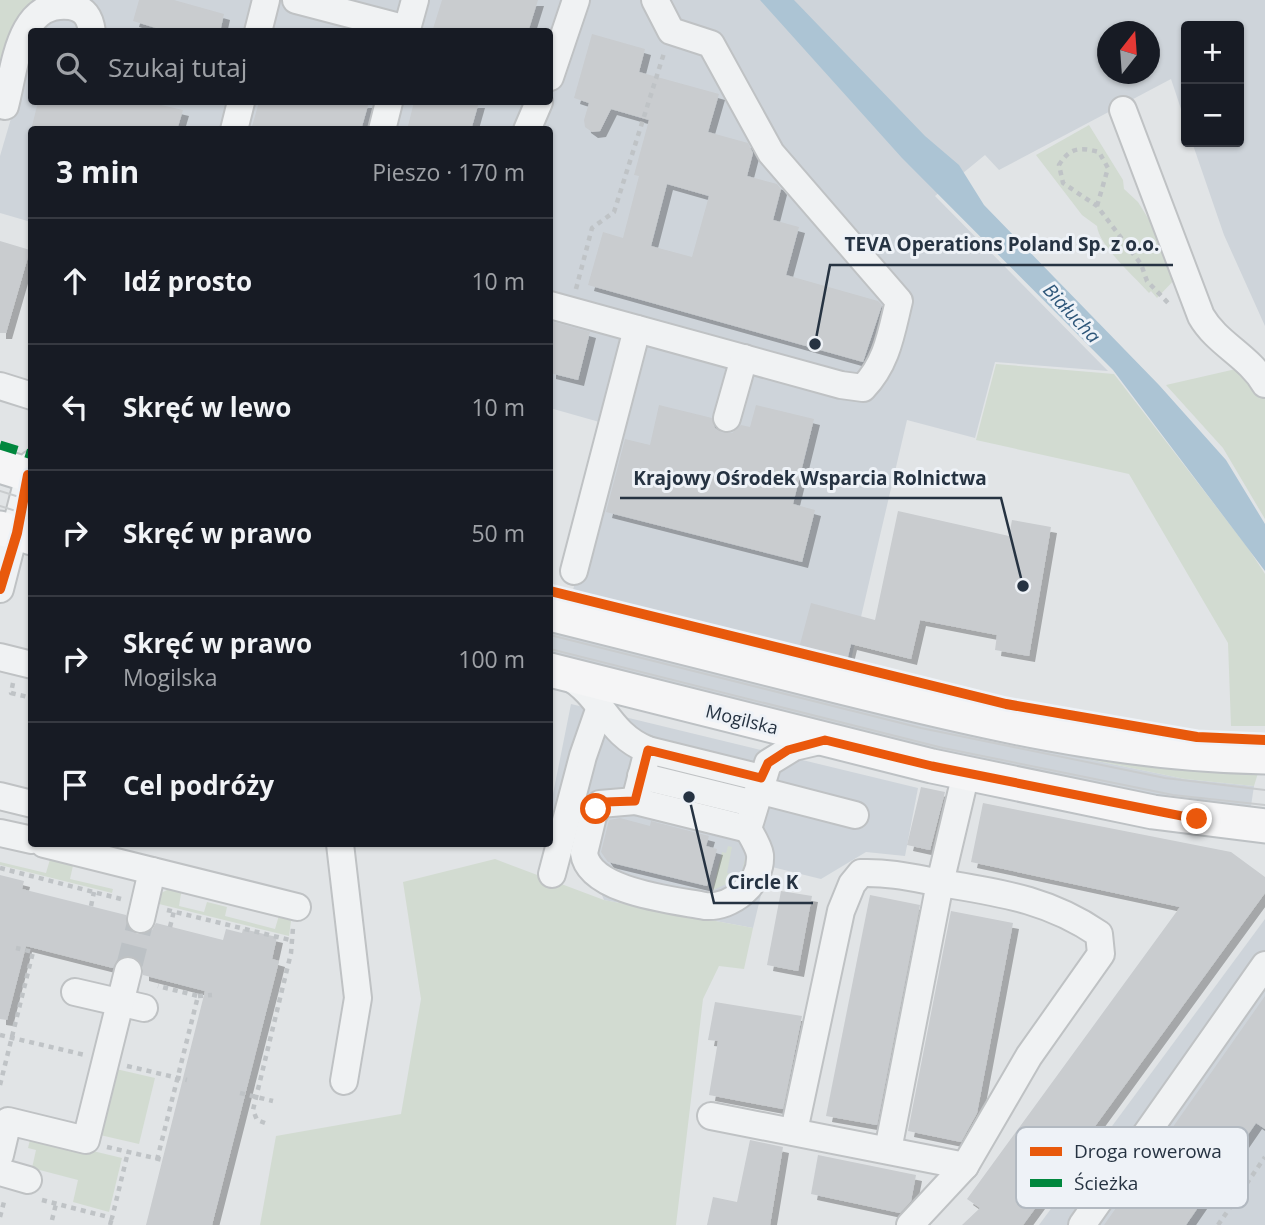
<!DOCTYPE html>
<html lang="pl">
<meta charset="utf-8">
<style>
:root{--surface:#171b24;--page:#242831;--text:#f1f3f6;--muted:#9ea1a6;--line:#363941}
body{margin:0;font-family:"Open Sans",sans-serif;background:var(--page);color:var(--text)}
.controls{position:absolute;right:21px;top:21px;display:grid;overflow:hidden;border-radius:7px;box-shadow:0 2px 5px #0004}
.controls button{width:63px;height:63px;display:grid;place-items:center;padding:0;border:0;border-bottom:2px solid var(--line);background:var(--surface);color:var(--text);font:35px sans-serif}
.compass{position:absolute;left:1097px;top:21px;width:63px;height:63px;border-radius:50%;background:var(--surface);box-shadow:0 2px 5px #0004;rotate:17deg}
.stop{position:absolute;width:21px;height:21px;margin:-16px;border:5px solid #ea580c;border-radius:50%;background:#fff}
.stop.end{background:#ea580c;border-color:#fff;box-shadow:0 2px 7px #0008}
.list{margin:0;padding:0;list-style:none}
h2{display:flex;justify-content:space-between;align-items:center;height:91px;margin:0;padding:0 28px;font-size:30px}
h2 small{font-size:23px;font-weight:400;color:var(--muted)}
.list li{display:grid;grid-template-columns:46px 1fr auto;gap:21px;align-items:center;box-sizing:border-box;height:126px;padding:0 28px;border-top:2px solid var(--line)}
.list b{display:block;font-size:26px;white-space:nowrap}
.list p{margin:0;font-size:23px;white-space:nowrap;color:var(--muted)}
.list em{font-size:23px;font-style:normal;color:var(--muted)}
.icon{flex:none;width:38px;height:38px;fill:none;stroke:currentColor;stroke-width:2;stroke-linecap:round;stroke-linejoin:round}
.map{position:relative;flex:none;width:1265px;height:1225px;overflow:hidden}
.search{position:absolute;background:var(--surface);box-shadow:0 2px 5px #0004;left:28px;top:28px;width:525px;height:77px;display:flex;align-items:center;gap:18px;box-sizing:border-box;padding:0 24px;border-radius:7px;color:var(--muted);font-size:26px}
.panel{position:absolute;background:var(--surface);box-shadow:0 2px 5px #0004;left:28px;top:126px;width:525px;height:721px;border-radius:7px}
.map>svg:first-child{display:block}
</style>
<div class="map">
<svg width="1265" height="1225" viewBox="0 0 1265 1225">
<defs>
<filter id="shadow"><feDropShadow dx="6" dy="6" stdDeviation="0" flood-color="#0004"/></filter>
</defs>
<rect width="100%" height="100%" fill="#e1e4e6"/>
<!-- built -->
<g fill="#ced4da" fill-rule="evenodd">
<path d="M46,0H1265V326L1224,235L1192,142H1239V26H1186V124L1171,79L999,170L985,155L935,196L1108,371L995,362L975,438L907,420L850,664L573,590L617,427L550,408V130H32L31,222L0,213V156L31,50L32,102H550V32L37,31ZM1108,32H1150V74H1108Z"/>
<polygon points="550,631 947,730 1185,779 1254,786 1251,806 1158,795 905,743 816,721 550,653"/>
<polygon points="571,704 918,788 905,856 866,852 821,879 768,866 753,928 604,900 577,833 550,826 550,809"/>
<polygon points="1265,919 1265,1225 1039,1225"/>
</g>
<!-- green -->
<g fill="#d2dbd1">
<polygon points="0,0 36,0 24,12 0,65"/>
<path d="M1089,125L1123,180L1124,189L1138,202L1164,244L1176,278L1157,298L1151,291L1149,293C1135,277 1099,246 1097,226L1082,215L1036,155Z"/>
<polygon points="996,364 1114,374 1248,548 1265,574 1265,726 1231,726 1228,643 1129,474 976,440"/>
<polygon points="1249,366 1265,393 1265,519 1223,448 1166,385"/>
<polygon points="550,629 1258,773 1254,786 1185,779 947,730"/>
<polygon points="728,846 732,847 727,873 741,876 747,850 751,852 745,876 713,890 722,852 726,853"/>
<polygon points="51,856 74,861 70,879 113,889 112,893 0,865 0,862 46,873"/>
<polygon points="495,859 604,900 753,928 744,969 719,966 703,999 676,1225 260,1225 276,1136 401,1114 421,999 403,882"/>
<polygon points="173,887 182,888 179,906 204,912 207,902 227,907 225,916 275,929 280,912 291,921 289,936 155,903 161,893"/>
<polygon points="116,1069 155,1078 139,1144 100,1135"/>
<polygon points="39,1138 122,1158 109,1212 73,1202 78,1180 32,1168 36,1150 28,1148 30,1140"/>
</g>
<!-- water -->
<polygon fill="#acc4d4" points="760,0 794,0 925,136 959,165 984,205 1159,385 1226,460 1265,524 1265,571 1113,370 902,158"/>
<!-- building -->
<g fill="#c9cccf" fill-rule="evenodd" filter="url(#shadow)">
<polygon points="139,0 174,0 224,14 220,32 169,32 133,21"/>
<polygon points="442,0 538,0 528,32 432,32"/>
<path d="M592,34L645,49L639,72L719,94L708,132L748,143L753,153L747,176L777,184L781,189L773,220L799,227L786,275L878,301L882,305L863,362L588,285L603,232L623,238L639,176L634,175L649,120L611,109L600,131L592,132L585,127L584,120L589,103L574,98ZM667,184L709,196L692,257L651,246Z"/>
<polygon points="38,102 148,102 183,110 177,130 31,130"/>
<polygon points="259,102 369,102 361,130 251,130"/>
<polygon points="414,102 479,102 471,130 407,130"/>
<polygon points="0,241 30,250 6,333 0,333"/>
<polygon points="550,321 590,332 578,380 550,373"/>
<polygon points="659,405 712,418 715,428 723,433 732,433 741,425 750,427 756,405 814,419 793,504 815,510 802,562 606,512 625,439 650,445"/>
<polygon points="898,511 1009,536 1012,520 1051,527 1029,656 995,650 997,635 920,620 911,659 851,644 847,661 799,648 811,603 875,620"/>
<polygon points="921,787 945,792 930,850 907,845"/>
<polygon points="983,803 1231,852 1265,877 1265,893 1023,1225 962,1225 980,1208 967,1199 1180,907 971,862"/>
<polygon points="620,818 650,826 651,821 709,836 706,846 717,849 707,886 608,862 601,852 609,820"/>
<polygon points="0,875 24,881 22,889 126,915 130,930 138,934 152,930 156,923 223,940 226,929 242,933 243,929 277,937 272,959 279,961 212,1225 146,1225 205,991 143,975 143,966 132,956 117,960 113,968 26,946 7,1020 0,1019"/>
<polygon points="781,891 812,896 798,971 767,965"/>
<polygon points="870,895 920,905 877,1125 826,1116"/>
<polygon points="951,911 1013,923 977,1113 961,1142 908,1131"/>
<polygon points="1265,996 1265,1129 1256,1123 1186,1225 1104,1225"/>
<polygon points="715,1002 802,1016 783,1109 709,1095 718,1041 708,1040"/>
<polygon points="750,1140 783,1147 770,1225 707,1225 713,1197 737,1202"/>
<polygon points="818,1155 916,1175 911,1201 900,1213 811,1194"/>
</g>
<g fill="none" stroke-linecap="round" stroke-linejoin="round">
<!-- minor-tunnel -->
<polyline stroke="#bcc1c5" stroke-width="26" stroke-dasharray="26 13" stroke-linecap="butt" points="128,971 141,919"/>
<!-- minor casing -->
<g stroke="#bfc2c4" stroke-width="30">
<g id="minor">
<polyline points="296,0 407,29 415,0"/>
<polyline points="258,32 266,0"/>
<polyline points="550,77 576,0"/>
<path d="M5,106C15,69 18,0 70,6C85,9 90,17 92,32"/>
<path d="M1123,110L1201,316C1217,344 1249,356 1265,384"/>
<polyline points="234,130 241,102"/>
<polyline points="382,130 389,102"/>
<polyline points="527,130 539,102"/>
<path d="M550,305L841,385L863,388C887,363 891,334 899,301L771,153L711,44L671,31L655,0"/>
<polyline points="0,386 32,396"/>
<polyline points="727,418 744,358"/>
<polyline points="574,571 637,329"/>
<polyline points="0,589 32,464"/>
<polyline points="0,657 32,665"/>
<path d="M567,676C603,696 607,734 648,750L635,801L748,829L768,763L794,747L824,740"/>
<polyline points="648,750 761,778"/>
<polyline points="641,776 755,804"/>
<polyline points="758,790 855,815"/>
<polyline points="0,796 32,804"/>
<path d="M635,801L600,804L593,816L584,853C589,892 674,900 705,906C732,908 762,884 760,855C759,847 752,836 748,829"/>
<polyline points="0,833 32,840"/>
<polyline points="44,844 297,907"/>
<polyline points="340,844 358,998 344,1081"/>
<polyline points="552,874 583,756 600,707"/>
<polyline points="141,919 152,871"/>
<polyline points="75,992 144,1008"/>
<polyline points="711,1116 965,1166"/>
<path d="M794,1131L841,911L852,884L861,873C890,872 914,878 941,883C1000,893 1048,899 1099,934L1101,954L1029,1056L965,1166L910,1225"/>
<polyline points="888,1150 940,883 966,773"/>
<polyline points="0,1155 8,1121 86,1140 128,971"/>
<polyline points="0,1172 28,1180"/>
<polyline points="1082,1225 1265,965"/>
</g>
</g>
<!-- major casing -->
<g stroke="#bdc1c4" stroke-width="37">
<g id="major">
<polyline points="0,466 32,476"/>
<polyline points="0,528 32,538"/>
<path d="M550,614C645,638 741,662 837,686C978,721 1119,755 1265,757"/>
<polyline points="550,670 932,766 1153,812 1265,826"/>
</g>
</g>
<!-- path -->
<g stroke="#bfc3c6" stroke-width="4.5" stroke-dasharray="5 5" stroke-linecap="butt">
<path d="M1097,206L1108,168L1099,152C1080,147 1070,147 1059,165L1063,183L1097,206L1141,264L1147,281L1170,305"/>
<polyline points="576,289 592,228 614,212 664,53"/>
<polyline points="13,683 11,693 32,698"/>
<polyline points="0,868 121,899"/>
<polyline points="91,906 94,892"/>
<polyline points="167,910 290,940"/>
<polyline points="170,927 174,911"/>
<polyline points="198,996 212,995"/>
<polyline points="0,1035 85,1055"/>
<polyline points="127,1066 187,1080"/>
<polyline points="0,1085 33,952 16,948"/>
<polyline points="240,1093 273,1101"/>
<polyline points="265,1123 257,1120 253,1110 291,953 293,928"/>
<polyline points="107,1147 163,1160"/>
<polyline points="157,1160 198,996 158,986"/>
<polyline points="42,1200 112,1218 128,1152"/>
<polyline points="0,1217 5,1198"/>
<polyline points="52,1220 56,1204"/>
<polyline points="110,1225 112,1218"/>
<polyline points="1218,1225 1265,1157"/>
</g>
<!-- minor -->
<use href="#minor" stroke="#f0f2f3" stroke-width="26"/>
<!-- major -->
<use href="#major" stroke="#f5f5f6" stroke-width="33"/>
<!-- tram -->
<g stroke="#c9ccce" stroke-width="2">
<polyline points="0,491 32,501"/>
<polyline points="0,506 32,516"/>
<polyline points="550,635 921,728 1165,778 1265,790"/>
<polyline points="550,649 943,748 1173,795 1265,805"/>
</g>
<!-- quiet -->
<polyline stroke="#00873e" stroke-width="9" stroke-dasharray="18 9" stroke-linecap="butt" points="0,445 32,455"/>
<!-- cycleway casing -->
<g stroke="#eef2f7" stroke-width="15">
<g id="cycleway">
<polyline points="0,589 17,533 28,475"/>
<polyline points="550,591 1006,704 1197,737 1265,740"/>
</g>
</g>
<!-- cycleway -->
<use href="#cycleway" stroke="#e8590c" stroke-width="10"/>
</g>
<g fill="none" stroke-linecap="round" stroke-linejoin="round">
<!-- route -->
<polyline stroke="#ea580c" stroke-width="9" points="596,809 605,802 635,801 648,750 761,778 768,763 788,750 825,740 932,766 1197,819"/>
</g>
<g text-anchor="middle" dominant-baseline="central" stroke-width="6" stroke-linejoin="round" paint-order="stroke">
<!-- street labels -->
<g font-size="18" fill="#263342" stroke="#eef2f7">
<text transform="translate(742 719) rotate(14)">Mogilska</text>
</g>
<!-- water labels -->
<g font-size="19" font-style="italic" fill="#2d5679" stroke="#eef2f7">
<text transform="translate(1072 313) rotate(47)">Białucha</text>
</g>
</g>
<!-- legend -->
<rect x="1016" y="1127" width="232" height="81" rx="10" fill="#eef2f7" stroke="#b2b9c1" stroke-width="2"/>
<rect x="1030" y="1147" width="32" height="9" fill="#e8590c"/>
<rect x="1030" y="1179" width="32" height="8" fill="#00873e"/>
<g font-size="19" fill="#263342">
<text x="1074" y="1158">Droga rowerowa</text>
<text x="1074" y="1190">Ścieżka</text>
</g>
<!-- callouts -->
<path fill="none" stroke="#263342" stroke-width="2.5" d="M815 344L830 265H1173M1023 586L1001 498H620M689 797L714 903H813"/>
<g fill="#263342" stroke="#eef2f7" stroke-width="2.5">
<circle cx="815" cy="344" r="7"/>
<circle cx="1023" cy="586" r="7"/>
<circle cx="689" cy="797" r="7"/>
</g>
<g font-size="19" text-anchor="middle" font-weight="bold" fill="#263342" stroke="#eef2f7" stroke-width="6" stroke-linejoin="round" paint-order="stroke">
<text x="1002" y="251">TEVA Operations Poland Sp. z o.o.</text>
<text x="810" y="485">Krajowy Ośrodek Wsparcia Rolnictwa</text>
<text x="763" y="889">Circle K</text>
</g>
</svg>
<div class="controls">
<button>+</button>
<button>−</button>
</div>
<svg class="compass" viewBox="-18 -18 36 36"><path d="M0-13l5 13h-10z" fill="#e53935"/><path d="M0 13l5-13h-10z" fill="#9ea1a6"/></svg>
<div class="stop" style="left:596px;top:809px"></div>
<div class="stop end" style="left:1197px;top:819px"></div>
<div class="search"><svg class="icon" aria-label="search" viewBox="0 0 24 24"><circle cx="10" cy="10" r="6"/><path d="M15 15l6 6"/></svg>Szukaj tutaj</div>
<section class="panel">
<h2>3 min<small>Pieszo · 170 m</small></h2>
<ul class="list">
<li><svg class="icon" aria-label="ahead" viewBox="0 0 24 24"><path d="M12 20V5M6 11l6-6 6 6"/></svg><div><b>Idź prosto</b></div><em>10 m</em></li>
<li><svg class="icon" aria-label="left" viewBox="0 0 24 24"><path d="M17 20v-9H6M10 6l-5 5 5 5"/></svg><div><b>Skręć w lewo</b></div><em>10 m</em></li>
<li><svg class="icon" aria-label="right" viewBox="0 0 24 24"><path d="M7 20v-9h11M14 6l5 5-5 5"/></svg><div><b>Skręć w prawo</b></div><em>50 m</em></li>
<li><svg class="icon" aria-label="right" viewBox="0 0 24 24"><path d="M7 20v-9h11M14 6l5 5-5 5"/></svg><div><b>Skręć w prawo</b><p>Mogilska</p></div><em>100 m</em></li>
<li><svg class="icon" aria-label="arrive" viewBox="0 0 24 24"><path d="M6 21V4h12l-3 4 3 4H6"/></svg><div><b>Cel podróży</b></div></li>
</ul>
</section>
</div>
